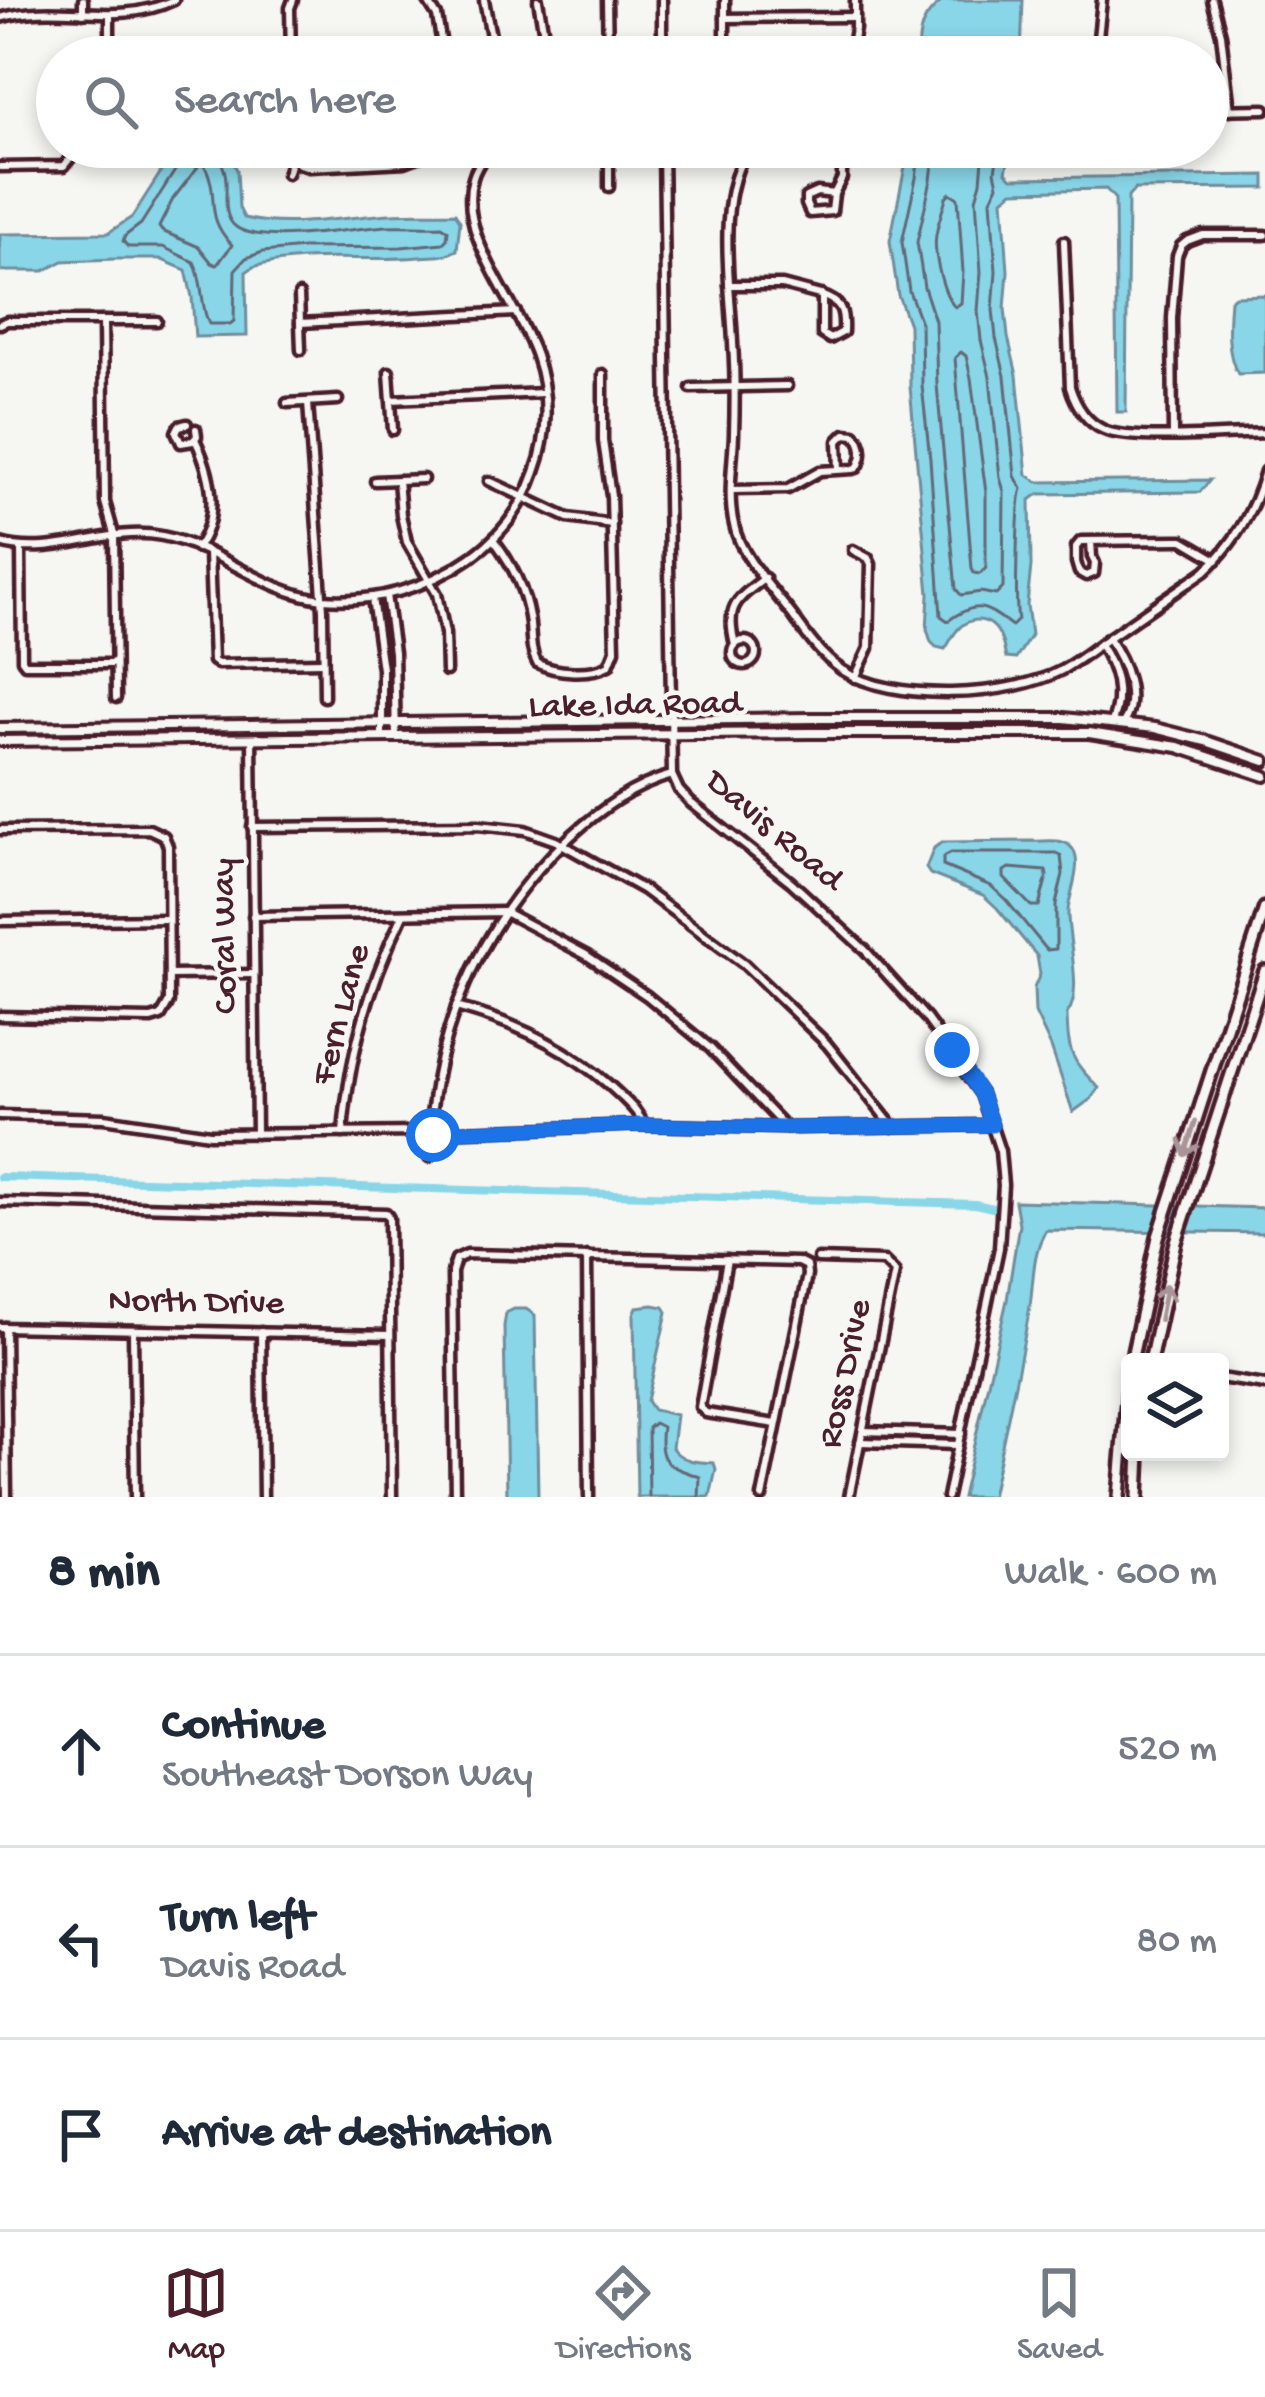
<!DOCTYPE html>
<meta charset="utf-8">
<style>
:root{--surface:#fff;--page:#f2f2f3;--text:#1f2937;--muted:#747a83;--line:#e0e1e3;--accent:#4a1f2b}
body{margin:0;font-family:"Gochi Hand",sans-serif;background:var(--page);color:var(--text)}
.controls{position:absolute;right:36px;bottom:36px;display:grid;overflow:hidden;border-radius:12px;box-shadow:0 6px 18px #0003}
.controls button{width:108px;height:108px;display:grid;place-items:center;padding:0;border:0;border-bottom:3px solid var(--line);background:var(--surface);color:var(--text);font:60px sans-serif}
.stop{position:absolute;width:36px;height:36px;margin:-27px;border:9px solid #1a73e8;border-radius:50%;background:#fff}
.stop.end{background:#1a73e8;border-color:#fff;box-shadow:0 3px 12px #0008}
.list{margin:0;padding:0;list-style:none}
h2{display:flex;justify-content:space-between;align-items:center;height:156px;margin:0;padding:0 48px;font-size:51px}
h2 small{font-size:39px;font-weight:400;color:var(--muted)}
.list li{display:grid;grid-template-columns:78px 1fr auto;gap:36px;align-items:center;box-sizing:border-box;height:192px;padding:0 48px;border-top:3px solid var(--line)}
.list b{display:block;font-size:45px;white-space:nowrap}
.list p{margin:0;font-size:39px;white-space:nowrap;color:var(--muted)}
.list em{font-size:39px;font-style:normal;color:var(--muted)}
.icon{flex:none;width:66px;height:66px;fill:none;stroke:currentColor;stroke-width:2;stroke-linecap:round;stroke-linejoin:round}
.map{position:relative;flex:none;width:1265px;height:1497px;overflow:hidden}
.search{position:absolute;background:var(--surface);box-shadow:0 6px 18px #0003;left:36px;right:36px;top:36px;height:132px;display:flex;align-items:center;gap:30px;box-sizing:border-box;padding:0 42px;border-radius:66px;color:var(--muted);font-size:45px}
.sheet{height:732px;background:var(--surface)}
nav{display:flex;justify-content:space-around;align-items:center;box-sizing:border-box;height:168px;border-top:3px solid var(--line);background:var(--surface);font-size:33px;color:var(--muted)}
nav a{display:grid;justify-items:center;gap:6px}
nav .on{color:var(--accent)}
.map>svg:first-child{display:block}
</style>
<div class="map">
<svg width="1265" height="1497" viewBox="0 0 1265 1497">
<rect width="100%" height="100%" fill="#f6f6f2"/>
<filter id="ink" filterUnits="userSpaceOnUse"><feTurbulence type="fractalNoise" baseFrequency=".00833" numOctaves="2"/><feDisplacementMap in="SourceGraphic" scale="24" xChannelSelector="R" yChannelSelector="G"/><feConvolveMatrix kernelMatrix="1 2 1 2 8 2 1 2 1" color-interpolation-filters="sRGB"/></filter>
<g filter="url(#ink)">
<!-- water -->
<g fill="#89d6e8" stroke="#708d9c" stroke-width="3">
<path d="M944,0H1023L1021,57H918C918,31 922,15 944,0Z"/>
<path d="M177,147H226L237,170L239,208L244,218C288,228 334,219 378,215C403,212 430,214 455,213L460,221L457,250C445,257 433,256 419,257C364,262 306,252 253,267L246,272L247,336L195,337L192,297L186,270L160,259H116L63,261L44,271H0V234L108,233L132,217Z"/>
<path d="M909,147H1011L1006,172L1012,178L1265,175V188L1135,189L1128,197L1126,412H1117L1115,199L1106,189L1013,191L1003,199L1008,271L1005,309L1008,337L1017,375L1027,475L1038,482L1210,480L1200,492L1038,494L1030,500L1031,566L1027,605L1031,635L1016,659L1006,658C1004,652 1004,645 1001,639C994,617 969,613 955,633C951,638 949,644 945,649L936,647L931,642L927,629L929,594L910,387L909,325L898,295L890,241Z"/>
<path d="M1265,295V373L1238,374C1226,355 1228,323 1230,300L1235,296Z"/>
<path d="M1031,841C1042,842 1060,838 1069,845C1086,859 1069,893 1068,911C1067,940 1084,993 1067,1014C1068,1054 1071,1060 1099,1088L1091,1099L1073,1112L1051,1047L1035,1013L1034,988L1040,974L1037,956L997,908L983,895L930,874L926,868L934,848L942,842Z"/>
<path d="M1015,1201L1265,1208V1233L1046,1230C1031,1254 1034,1285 1029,1312C1018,1374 1004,1435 991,1497H962L1007,1300L1019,1224Z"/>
<path d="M653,1305L664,1307L667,1312L647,1401L653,1410L676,1415L672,1448C682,1462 698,1462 714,1463L716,1469L710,1497H637L634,1314L637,1307Z"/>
<polygon points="514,1309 526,1309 535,1315 538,1497 507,1497 504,1326 506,1313"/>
</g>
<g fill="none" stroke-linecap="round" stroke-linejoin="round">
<!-- shore -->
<g stroke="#636877" stroke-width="3">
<path d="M185,147L183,158L141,224L125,236L123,241L128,247H163L194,262C204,281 200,306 209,324H230L234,321L235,270L246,258L263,252L303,248L401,247L443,243L447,239L448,230L442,226C423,227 405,225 386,226C354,228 261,246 236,227C220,215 229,190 225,173C223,164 218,157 217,147"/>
<path d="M920,147L916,178L902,242L909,291L921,323L922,386L930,459L941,616L948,621C978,599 986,607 1012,626L1018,620C1015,605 1017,501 1022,489L1015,476L1005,376L996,338L993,310L996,271L991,200L998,185L995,171L999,147"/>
<polyline points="935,147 931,180 917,242 924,287 935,321 937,385 956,589 961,595 981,592 996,595 1003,588 1004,491 1000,478 990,377 981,340 978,311 981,272 976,199 981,182 984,147"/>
<path d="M200,164L205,166C221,198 202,213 232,245L217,265L212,263L199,247L162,231L159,227L173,199Z"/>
<path d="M950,193L958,198L963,272L961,303L955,307C943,296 933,253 936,235C938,222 943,210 946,197Z"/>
<polygon points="961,352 966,356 971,378 986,493 986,568 980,574 974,573 972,569 955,358"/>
<polygon points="951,853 1056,853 1061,856 1063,874 1056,904 1056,949 1047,950 1006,900 991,886 943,866 943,857"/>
<polygon points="1009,868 1046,871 1047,876 1039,906 1031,906 1004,878 1004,871"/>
<path d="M649,1497L648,1428L654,1423L662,1427C657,1465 668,1465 700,1477L699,1497"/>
</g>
<!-- canal -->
<polyline stroke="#89d6e8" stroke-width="8" points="0,1177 975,1204 997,1209"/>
<!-- minor casing -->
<g stroke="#4a1f2b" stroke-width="15">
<g id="minor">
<polyline points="83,0 83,13"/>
<polyline points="427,0 437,16 444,57"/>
<polyline points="484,0 495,57"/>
<polyline points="538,0 548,57"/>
<polyline points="607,0 608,57"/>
<polyline points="662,0 662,57"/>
<polyline points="725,0 725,57"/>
<polyline points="1212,0 1221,34 1230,110"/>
<polyline points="110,15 110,57"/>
<path d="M0,18C60,0 115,28 174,0"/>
<polyline points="725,18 855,17"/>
<polyline points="726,53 744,57"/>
<polyline points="291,57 290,8 293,0"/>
<polyline points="850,57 855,29 855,0"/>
<polyline points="1096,57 1102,0"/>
<polyline points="1208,110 1265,109"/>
<polyline points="609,147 609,187"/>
<polyline points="663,147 672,775 679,790 691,803 791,882 865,950 926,1018 981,1094 1000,1151 1003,1185 999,1248 947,1497"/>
<path d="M750,147C714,195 731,286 733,343C735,373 735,404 734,434C733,464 727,496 734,525C740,556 774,591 793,616C807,636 821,656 842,670C892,703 1010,698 1062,670C1078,661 1093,649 1107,639C1140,616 1172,594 1205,571C1235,543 1254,511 1265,471"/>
<polyline points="293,156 299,164 309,167 405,162 421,156 429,147"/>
<polyline points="515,158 546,157 553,151 566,157 609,157"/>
<polyline points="0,167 64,166 79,147"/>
<polyline points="287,174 293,156 292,147"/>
<polyline points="834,194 817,192 806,197 806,204 810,213 832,211 834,194 842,178 842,147"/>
<path d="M1064,241L1070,387C1076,406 1086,422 1104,430C1131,442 1230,434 1265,433"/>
<path d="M729,285H782L820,295C842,302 844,310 843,332L830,339L822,334V295"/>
<polyline points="299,295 301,350"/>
<polyline points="103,321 105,502 114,534 116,698"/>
<polyline points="300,323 516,312"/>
<polyline points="0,324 7,321 157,321"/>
<polyline points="389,372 393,430"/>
<polyline points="691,388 787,386"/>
<polyline points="391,400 543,393"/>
<polyline points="287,403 338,400"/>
<polyline points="308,403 323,610 324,697"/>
<polyline points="187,424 179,426 176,432 181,443 193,441 197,436 196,429"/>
<polyline points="1173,434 1172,318 1177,256 1181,246 1187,241 1203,235 1265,235"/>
<path d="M195,439C211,473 221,515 197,548"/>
<polyline points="398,480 401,515 407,542 437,594 445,633 446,671"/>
<polyline points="375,481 423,479"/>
<polyline points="489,481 568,518 612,524"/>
<path d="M732,490L788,489L820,471L853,469L857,468C864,458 864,444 855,435L845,434L838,441L839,470"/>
<path d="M493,539C511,562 524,587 529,617C532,633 529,649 537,663C555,673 591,675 609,665L615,650L611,496L603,441V374"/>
<polyline points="1091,541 1092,557 1095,563 1094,573 1086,576 1079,572 1076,562 1076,547 1081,541 1177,540 1183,540 1217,560"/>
<path d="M0,543C56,559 106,525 162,536C219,547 264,593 323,599C375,603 427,588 470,558C500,537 523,507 535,472C549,435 549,393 536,356C518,302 456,237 473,178C476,166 484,157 491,147"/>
<polyline points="21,548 22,660 25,664 111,664 115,660"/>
<polyline points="853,550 868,558 871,564 869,648 855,678"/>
<polyline points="209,553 213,661 218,664 322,662"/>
<polyline points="386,595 394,652 396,737"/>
<polyline points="372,598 382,669 382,737"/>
<path d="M1108,638C1124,661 1140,698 1123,723"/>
<circle cx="744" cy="653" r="12"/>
<path d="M1100,644C1116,669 1123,693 1112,722"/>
<path d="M735,645C725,606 736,600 765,578"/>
<polyline points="252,738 256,1134"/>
<polyline points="252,827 478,825 525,830 556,841 644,890 744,964 827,1044 893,1127"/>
<polyline points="0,830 149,829 164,836 168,846 169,1002 161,1016 151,1019 0,1016"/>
<polyline points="253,916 505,912 586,955 647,996 710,1048 786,1128"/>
<polyline points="0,921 168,919"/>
<polyline points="169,975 254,974"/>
<path d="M456,1007C518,1023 574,1050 621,1096C630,1105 639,1113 644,1125"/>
<polyline points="0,1115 104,1118 210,1134 424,1132"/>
<polygon points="428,1127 434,1131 431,1136 425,1133"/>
<path d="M430,1127C439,1016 488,912 571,836C601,809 632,786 672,775"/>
<polyline points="434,1132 644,1125 786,1128 992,1125"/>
<path d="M343,1133C349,1055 369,984 403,915"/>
<polyline points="429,1157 429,1136"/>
<polyline points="0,1202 386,1213 389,1218 392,1497"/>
<polyline points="587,1256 589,1497"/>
<polyline points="818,1259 884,1261 895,1272 849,1497"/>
<polyline points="727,1260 700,1407 706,1413 776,1424"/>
<polyline points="0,1327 390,1335"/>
<polyline points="5,1327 7,1497"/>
<polyline points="133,1330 135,1497"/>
<polyline points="261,1332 263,1497"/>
<polyline points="1220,1378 1265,1385"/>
<polyline points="863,1431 961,1434"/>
<polyline points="860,1442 958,1445"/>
<polyline points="455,1497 452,1272 456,1259 467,1254 798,1262 806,1266 807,1275 762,1497"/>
</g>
</g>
<!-- tertiary casing -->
<g stroke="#4a1f2b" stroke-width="16">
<g id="tertiary">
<polyline points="0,728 814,718 1064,718 1155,728 1206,741 1265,761"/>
<polyline points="0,741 810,733 1089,733 1178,747 1265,776"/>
</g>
</g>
<!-- secondary casing -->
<g stroke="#4a1f2b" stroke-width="18">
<g id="secondary">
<polyline points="1131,1362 1158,1237 1265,908"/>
<polyline points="1150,1362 1176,1242 1265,971"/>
<polyline points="1119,1497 1130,1365"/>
<polyline points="1138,1497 1140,1452"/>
</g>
</g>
<!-- minor -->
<use href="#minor" stroke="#f6f6f2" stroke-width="6"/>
<!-- tertiary -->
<use href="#tertiary" stroke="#f6f6f2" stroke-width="8"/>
<!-- secondary -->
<use href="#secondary" stroke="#f6f6f2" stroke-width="9"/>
</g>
<!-- one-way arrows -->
<defs><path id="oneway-shaft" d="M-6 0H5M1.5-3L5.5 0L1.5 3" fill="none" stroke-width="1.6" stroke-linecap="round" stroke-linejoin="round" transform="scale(3)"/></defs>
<g stroke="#a99598">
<use href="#oneway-shaft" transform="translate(1190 1139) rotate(108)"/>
<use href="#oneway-shaft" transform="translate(1163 1302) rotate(-79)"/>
</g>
</g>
<g fill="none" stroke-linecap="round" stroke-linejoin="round" filter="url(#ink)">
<!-- route -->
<polyline stroke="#1a73e8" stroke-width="15" points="433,1135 434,1132 644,1125 786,1128 992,1125 981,1094 952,1050"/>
</g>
<g text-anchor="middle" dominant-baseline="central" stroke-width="9" stroke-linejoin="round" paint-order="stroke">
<!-- street labels -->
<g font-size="36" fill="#4a1f2b" stroke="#f6f6f2">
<text transform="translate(635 707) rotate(-1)">Lake Ida Road</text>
<text transform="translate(773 832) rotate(40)">Davis Road</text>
<text transform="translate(227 936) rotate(-91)">Coral Way</text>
<text transform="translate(343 1015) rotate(-75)">Fern Lane</text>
<text transform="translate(196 1304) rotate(1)">North Drive</text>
<text transform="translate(847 1374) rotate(-78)">Ross Drive</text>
</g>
</g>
</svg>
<div class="controls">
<button><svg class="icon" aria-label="layers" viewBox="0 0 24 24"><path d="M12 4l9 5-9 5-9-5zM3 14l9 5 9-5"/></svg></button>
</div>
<div class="stop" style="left:433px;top:1135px"></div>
<div class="stop end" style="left:952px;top:1050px"></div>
<div class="search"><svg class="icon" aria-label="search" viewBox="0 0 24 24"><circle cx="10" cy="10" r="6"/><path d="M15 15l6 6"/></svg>Search here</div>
</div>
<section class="sheet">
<h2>8 min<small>Walk · 600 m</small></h2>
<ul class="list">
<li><svg class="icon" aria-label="ahead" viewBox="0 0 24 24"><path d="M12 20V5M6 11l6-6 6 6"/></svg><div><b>Continue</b><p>Southeast Dorson Way</p></div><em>520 m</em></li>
<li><svg class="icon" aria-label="left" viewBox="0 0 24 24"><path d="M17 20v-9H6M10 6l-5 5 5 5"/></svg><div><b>Turn left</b><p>Davis Road</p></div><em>80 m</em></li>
<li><svg class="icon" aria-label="arrive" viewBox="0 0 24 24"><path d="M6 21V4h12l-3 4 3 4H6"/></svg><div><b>Arrive at destination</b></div></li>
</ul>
</section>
<nav>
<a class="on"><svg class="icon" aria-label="map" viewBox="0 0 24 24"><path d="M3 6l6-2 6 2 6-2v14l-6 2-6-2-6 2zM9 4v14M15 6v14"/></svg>Map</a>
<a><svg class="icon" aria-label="directions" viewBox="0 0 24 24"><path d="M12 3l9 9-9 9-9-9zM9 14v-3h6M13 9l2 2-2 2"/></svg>Directions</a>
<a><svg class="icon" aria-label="saved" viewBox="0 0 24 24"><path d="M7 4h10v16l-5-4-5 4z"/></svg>Saved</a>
</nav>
